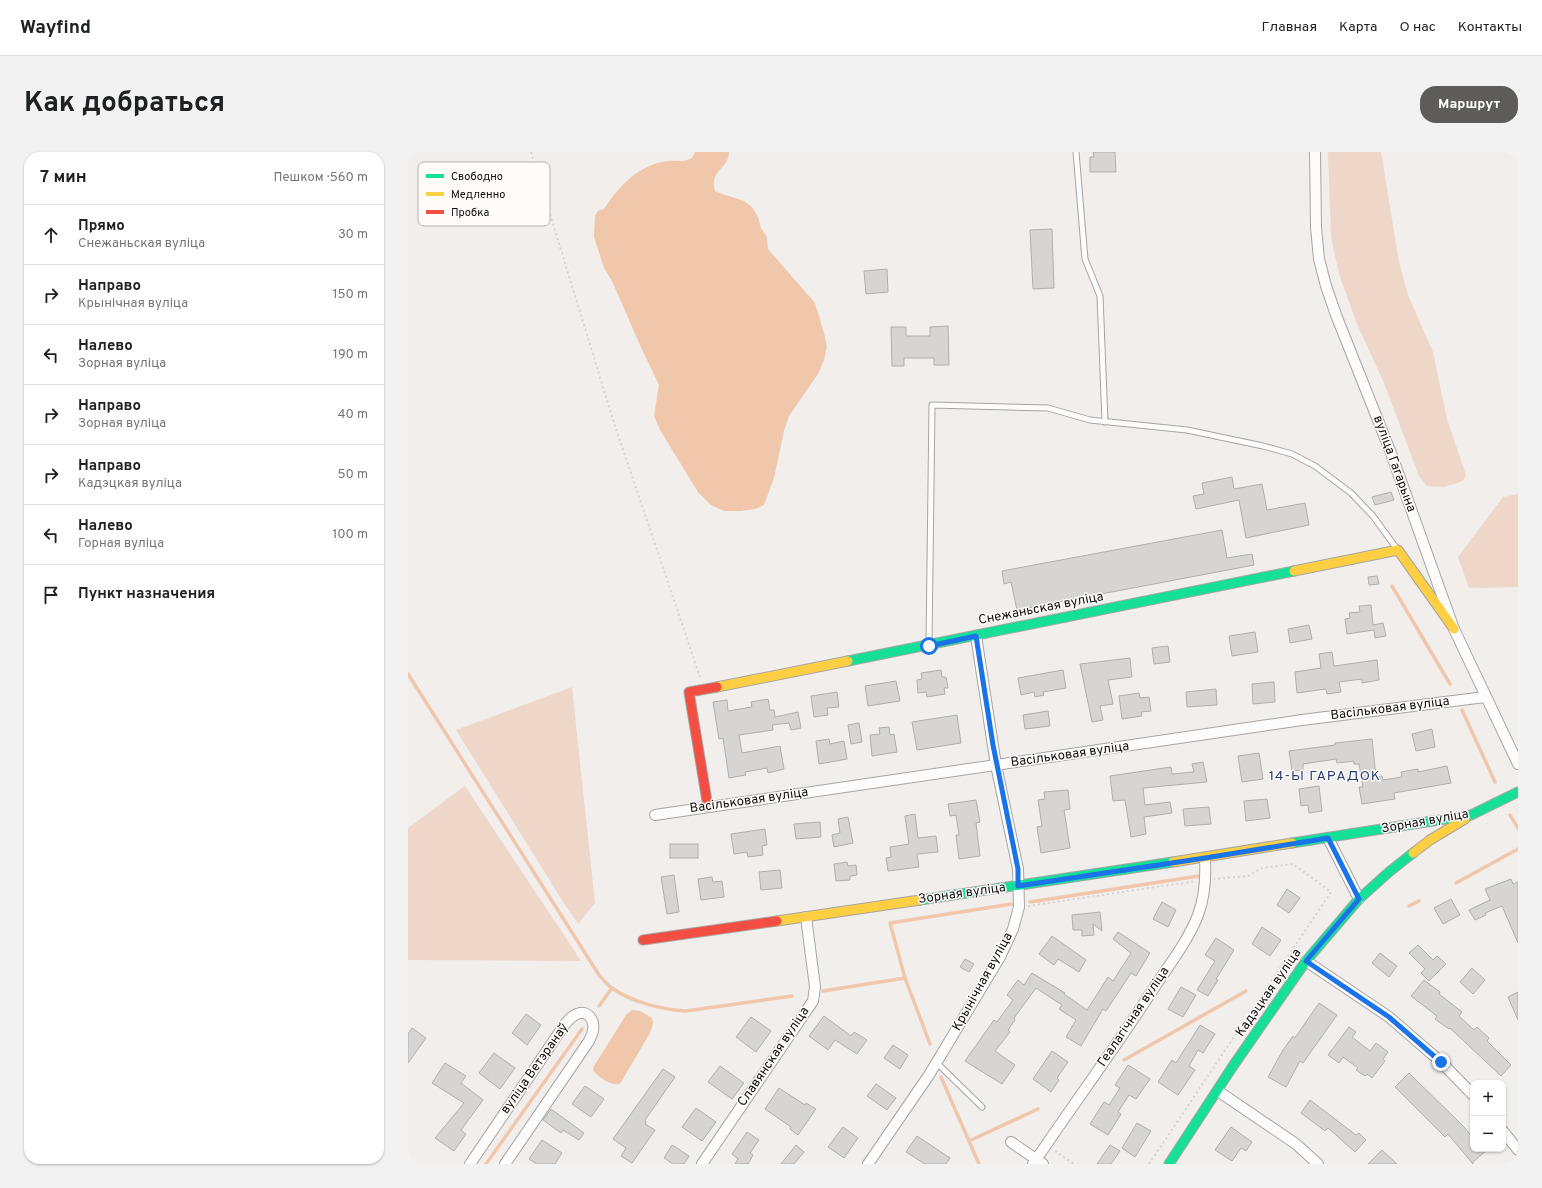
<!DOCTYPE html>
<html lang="ru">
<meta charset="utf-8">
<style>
:root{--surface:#fff;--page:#f2f2f2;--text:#202124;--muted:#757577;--line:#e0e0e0;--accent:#5e5c5a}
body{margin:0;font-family:Overpass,sans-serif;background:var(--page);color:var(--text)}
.controls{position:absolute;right:12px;bottom:12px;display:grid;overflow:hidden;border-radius:8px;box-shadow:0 1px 3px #0004}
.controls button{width:36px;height:36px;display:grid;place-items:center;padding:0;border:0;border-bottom:1px solid var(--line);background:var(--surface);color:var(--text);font:20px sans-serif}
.stop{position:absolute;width:12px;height:12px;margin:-9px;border:3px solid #1a73e8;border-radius:50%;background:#fff}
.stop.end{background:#1a73e8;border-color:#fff;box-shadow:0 1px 4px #0008}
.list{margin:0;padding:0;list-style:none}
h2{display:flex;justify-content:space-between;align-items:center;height:52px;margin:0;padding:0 16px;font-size:17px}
h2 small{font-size:13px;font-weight:400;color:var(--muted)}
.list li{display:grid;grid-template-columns:26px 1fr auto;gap:12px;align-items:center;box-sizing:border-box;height:60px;padding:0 16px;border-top:1px solid var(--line)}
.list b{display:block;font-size:15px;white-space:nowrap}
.list p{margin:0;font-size:13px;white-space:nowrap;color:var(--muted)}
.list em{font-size:13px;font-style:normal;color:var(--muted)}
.icon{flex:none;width:22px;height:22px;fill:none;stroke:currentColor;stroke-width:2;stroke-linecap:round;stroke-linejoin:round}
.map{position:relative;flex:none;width:1110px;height:1012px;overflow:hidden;border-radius:16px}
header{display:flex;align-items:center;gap:24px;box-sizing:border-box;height:56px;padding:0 20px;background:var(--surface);border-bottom:1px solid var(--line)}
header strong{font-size:19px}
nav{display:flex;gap:22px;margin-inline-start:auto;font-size:14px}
.intro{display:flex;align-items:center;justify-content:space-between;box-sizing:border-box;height:96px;padding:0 24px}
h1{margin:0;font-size:28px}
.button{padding:10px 18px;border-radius:16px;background:var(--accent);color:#fff;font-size:14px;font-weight:700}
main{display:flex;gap:24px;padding:0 24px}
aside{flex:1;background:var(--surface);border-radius:16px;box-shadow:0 1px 3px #0004}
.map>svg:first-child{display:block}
</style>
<header>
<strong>Wayfind</strong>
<nav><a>Главная</a><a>Карта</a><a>О нас</a><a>Контакты</a></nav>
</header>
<div class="intro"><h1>Как добраться</h1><a class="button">Маршрут</a></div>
<main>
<aside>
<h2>7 мин<small>Пешком · 560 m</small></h2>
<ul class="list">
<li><svg class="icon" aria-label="ahead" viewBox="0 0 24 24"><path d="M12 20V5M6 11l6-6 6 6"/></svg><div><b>Прямо</b><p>Снежаньская вуліца</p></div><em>30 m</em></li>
<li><svg class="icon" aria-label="right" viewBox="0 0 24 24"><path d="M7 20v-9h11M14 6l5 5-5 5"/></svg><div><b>Направо</b><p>Крынічная вуліца</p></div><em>150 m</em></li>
<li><svg class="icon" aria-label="left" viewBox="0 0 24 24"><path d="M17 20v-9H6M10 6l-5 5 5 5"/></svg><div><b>Налево</b><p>Зорная вуліца</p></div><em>190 m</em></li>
<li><svg class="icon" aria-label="right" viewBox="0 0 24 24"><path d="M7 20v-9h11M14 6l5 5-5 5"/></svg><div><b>Направо</b><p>Зорная вуліца</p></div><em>40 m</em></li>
<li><svg class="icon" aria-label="right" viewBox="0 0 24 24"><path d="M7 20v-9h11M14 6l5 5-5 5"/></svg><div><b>Направо</b><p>Кадэцкая вуліца</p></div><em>50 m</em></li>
<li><svg class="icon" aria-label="left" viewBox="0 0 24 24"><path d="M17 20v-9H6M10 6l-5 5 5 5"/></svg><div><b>Налево</b><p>Горная вуліца</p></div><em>100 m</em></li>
<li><svg class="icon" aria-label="arrive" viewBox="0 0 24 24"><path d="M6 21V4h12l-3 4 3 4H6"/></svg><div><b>Пункт назначения</b></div></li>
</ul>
</aside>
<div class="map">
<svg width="1110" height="1012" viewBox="0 0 1110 1012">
<rect width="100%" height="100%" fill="#f1eeec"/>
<!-- green -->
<g fill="#eed7c9">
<polygon points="920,0 973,0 991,110 1000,143 1025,200 1039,267 1058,323 1055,329 1036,335 1019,334 1011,324 976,231 949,172 931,122 923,85"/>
<polygon points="1110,342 1110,435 1061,436 1050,405 1095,345"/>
<polygon points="164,535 187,751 170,772 157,753 48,578"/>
<polygon points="57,634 173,809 0,808 0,676"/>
</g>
<!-- water -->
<g fill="#f1c7ac">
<path d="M287,0H321C321,17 301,18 307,39L311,41L336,49L344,55L350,65L353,76L359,85L360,97L407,151L416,181L419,195L416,208L410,222L381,264L376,279L366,326L356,353L347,357L333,359H316L303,353L290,340L252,278L246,264L251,233L232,193L204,129L196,116L186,85L187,64L190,59L196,57C211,34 231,12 261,9C270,8 274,11 284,6Z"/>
<path d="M224,858L232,859L244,866L245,872L242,881L212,932C203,934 190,925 185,918L186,914L218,863Z"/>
</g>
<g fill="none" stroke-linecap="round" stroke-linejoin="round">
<!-- stream -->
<g stroke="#f1c7ac" stroke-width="3.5">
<polyline points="984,434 1042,532"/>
<path d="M0,522L191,823C195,827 199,833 204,836C223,850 256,858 278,859L384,844"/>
<polyline points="1054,558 1087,630"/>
<polyline points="1102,663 1110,676"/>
<polyline points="1048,731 1110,697"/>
<polyline points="622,750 791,724"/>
<polyline points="1001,754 1011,749"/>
<polyline points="415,839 497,826"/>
<polyline points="191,854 204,836"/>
<polyline points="522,892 497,826 482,771 604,752"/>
<polyline points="716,908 838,839"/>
<polyline points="533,925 571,1012"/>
<polyline points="561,989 630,957"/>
<polyline points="78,1012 174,877"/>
</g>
</g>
<!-- building -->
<g fill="#d7d5d3" stroke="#b1afad">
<polygon points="685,0 707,0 708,20 682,20 682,5 686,5"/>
<polygon points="644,77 646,136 625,137 622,78"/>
<polygon points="479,117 480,140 458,142 456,119"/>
<polygon points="540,174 541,213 526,213 526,206 496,206 496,214 484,214 483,175 498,175 498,184 522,184 522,175"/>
<polygon points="824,325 826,337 854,332 859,358 897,351 901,373 838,386 831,348 788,357 785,344 796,342 794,331"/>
<polygon points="983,340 986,348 967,353 964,345"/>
<polygon points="814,378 819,406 844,402 846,413 609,458 603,430 596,432 594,419"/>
<polygon points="969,424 971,432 961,433 960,425"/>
<polygon points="963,453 965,473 975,471 978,484 967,486 966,478 939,482 937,467 942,466 941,461 952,460 951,454"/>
<polygon points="901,473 904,487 882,491 880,477"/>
<polygon points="847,480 850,500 824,504 821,484"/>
<polygon points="760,494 762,510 746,512 744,496"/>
<polygon points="924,500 926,514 969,508 971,528 954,531 954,527 931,530 933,540 919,542 918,537 889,541 887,520 913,516 911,502"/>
<polygon points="722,506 724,525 700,528 705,552 692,554 695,568 684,570 672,512"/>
<polygon points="533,518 534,525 538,525 540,536 536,536 537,542 519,545 518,540 510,541 509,528 514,527 513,521"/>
<polygon points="655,518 658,536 635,540 636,543 627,545 626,540 613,543 610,526"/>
<polygon points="488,529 492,549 460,554 457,534"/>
<polygon points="866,530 867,550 845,552 844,532"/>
<polygon points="808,537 809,553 779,555 778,540"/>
<polygon points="429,540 431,555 419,556 420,563 406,565 403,544"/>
<polygon points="731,541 732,546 741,545 743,559 733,560 734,564 714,567 711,544"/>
<polygon points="360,547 362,558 366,558 367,565 390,560 393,576 383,578 381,571 364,573 365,578 331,583 334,601 372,594 376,617 360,621 359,616 337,620 338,623 321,626 315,586 311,587 305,550 319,548 320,559 344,555 343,550"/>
<polygon points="640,559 642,574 617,577 615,563"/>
<polygon points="549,563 553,591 509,598 504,570"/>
<polygon points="451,571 454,590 443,592 440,573"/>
<polygon points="481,575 482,583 486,582 489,600 464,604 462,583 472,582 471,576"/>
<polygon points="1024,577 1027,595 1008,599 1004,582"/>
<polygon points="421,587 422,592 436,589 439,607 411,612 408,589"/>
<polygon points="964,587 968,625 974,624 975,628 994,625 993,620 1010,617 1010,620 1039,614 1043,631 986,641 987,647 954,652 951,635 955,635 951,612 946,612 946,609 929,611 928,607 895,612 895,618 884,619 881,599 927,593 927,591"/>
<polygon points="851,601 855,627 834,630 830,604"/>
<polygon points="795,610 799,630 735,636 737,653 762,650 764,661 736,665 738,682 723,685 717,648 705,649 702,624 763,615 764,622 786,620 784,612"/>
<polygon points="911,634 914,659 901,661 900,653 893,654 891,637"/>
<polygon points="660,638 662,657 656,658 662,696 633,701 629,675 634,674 630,648 637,647 636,640"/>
<polygon points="859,647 862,666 838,669 836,649"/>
<polygon points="568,648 572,670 568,671 572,704 551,707 548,683 551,683 548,663 542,664 540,652"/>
<polygon points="801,655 803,672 777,674 775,657"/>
<polygon points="507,662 510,686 528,684 530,700 509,702 511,715 480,719 478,706 483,705 482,695 501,692 497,664"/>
<polygon points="440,665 445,691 426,695 424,683 432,681 430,667"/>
<polygon points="412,670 413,685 388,687 386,672"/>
<polygon points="357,677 359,693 354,694 355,703 340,705 339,700 326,702 323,682"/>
<rect x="262" y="692" width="28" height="14"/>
<polygon points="439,710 440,714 448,713 449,723 442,724 442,728 428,729 426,712"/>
<polygon points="372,718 374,736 353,738 351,720"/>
<polygon points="266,723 271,760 259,762 253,725"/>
<polygon points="304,725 305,730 314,729 316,745 293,748 290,727"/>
<polygon points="1103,727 1105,732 1110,730 1110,791 1094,754 1077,761 1078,763 1067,768 1061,758 1082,748 1077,737"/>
<polygon points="879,737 892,746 881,761 869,753"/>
<polygon points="1043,747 1052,763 1035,772 1026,756"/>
<polygon points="754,750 768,758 760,775 745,767"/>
<polygon points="692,760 694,779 685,772 686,783 674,784 674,778 665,778 664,763"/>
<polygon points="854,775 873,788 862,804 844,792"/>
<polygon points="710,780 742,801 728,824 723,821 698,859 695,857 673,894 658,885 668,868 651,857 654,853 628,836 606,866 607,868 600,878 602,880 587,899 607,913 594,932 557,909 586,868 589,870 605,848 599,843 610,828 616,833 624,821 657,841 656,842 679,858 700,825 705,829 723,801 705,787"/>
<polygon points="644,784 678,808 671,820 650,807 646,813 631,802"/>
<polygon points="808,786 826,798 808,827 810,828 800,844 789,838 807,809 797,803"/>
<polygon points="1010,793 1025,808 1029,804 1038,812 1021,829 1013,821 1017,817 1001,801"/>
<polygon points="972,801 989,814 981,825 964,811"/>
<polygon points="557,807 566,812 561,820 552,815"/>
<polygon points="1064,816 1077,828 1065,842 1052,830"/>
<polygon points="1016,828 1032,840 1031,842 1054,860 1051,864 1066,878 1069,875 1081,886 1079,889 1103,913 1093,924 1042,876 1041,877 1027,867 1029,864 1003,844"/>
<polygon points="773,835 788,843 775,865 760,857"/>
<polygon points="1110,840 1110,868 1100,845"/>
<polygon points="911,851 929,863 895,911 892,909 878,935 860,925 875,898 885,884 887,886"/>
<polygon points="118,862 133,873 119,893 104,881"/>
<polygon points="416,864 443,884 446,880 459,888 449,902 427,888 420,898 401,884"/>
<polygon points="343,865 363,879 348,900 328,885"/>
<polygon points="792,873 807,882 795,901 790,898 781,914 787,918 770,943 750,930 764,908 768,911"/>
<polygon points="941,875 948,880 944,885 962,899 968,891 980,900 975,907 977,909 964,926 959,922 957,924 948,918 950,916 935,905 931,911 920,903"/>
<polygon points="4,876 18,886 0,911 0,882"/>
<polygon points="485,893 500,903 492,917 476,906"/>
<polygon points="644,899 660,910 649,926 651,928 643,940 625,927"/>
<polygon points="86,901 107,916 92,937 71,921"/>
<polygon points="37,911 58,924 53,931 75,948 53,978 58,982 46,999 27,986 56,951 24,931"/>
<polygon points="720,913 742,927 728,947 721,943 710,960 713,962 700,983 682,972 696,950 701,953 712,936 707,933"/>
<polygon points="312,914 336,931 324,947 300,930"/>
<polygon points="255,917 267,925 237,968 238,970 237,972 247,978 224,1011 213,1004 218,996 205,987"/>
<polygon points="1001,921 1056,975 1065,986 1065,997 1080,997 1065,1010 1065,1012 1040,982 1037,985 987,935"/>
<polygon points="468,932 488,946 479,958 459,944"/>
<polygon points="177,934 196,947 183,965 164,952"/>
<polygon points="371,936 397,953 398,951 408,957 390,983 382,977 383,975 357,957"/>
<polygon points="902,948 948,983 951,981 958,988 947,1000 920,976 917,979 893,961"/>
<polygon points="288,956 308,970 294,989 274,975"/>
<polygon points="143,957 176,981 171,988 155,978 153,981 135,968"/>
<polygon points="729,971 743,979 727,1005 714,996"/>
<polygon points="435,975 450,986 436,1006 420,995"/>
<polygon points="823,975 844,990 838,999 833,996 824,1009 807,998"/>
<polygon points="339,980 351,988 342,1001 345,1003 340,1012 327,1012 330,1007 324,1002"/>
<polygon points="509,984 542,1006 538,1012 517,1012 498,1000"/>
<polygon points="134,988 154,1001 147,1012 129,1012 121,1007"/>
<polygon points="264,993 281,1004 276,1012 265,1012 256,1006"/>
<polygon points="388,993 396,1000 386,1012 373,1012"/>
<polygon points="702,993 712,999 703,1012 689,1012"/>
<polygon points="974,998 989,1012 960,1012"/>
</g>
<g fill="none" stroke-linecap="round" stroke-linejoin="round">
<!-- lane casing -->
<g stroke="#a7a5a3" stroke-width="7">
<g id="lane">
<polyline points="668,0 677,107 692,144 697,270"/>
<polyline points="521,492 524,253 640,256 682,268 779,278 855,294 884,302 907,314 943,341 965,364 989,397"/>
<polyline points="529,911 574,955"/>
</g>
</g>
<!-- street casing -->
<g stroke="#a7a5a3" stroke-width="12">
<g id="street">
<polyline points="907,0 908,75 911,107 918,134 928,163 983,301 1046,477 1110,612"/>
<polyline points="247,663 894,568 1077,545"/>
<polyline points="920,686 951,747"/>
<polyline points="898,809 981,865 1033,910 1065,943"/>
<polyline points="810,939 888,992 910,1012"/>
<polyline points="1095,979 1110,998"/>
<polyline points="603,990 635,1012"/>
<path d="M62,1012L157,872C161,868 163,864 169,862C179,857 187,868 185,878C185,882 182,886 181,889L97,1012"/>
<polyline points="294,1012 405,849 407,835 398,765"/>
<polyline points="460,1012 521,923 592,805 605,777 611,755 610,717 588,613 568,484"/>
<path d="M625,1012C665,953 707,896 746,836C761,813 780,789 790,763C797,745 798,726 797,706"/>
</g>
</g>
<!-- fast casing -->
<g stroke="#a7a5a3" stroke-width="11">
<g id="fast">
<polyline points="440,509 886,419"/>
<polyline points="884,691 1063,663 1110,640"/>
<polyline points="512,748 765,710"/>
<polyline points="761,1012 825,914 898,809 951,747 981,720 1005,701"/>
</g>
</g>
<!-- slow casing -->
<g stroke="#a7a5a3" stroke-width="11">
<g id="slow">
<polyline points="886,419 990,398 1046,477"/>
<polyline points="309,535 440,509"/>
<polyline points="1005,701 1022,688 1057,667"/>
<polyline points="765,710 884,691"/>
<polyline points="369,769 512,748"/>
</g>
</g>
<!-- jam casing -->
<g stroke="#a7a5a3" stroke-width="11">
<g id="jam">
<polyline points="300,655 281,540 309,535"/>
<polyline points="235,788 369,769"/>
</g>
</g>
<!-- path -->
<g stroke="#d4d3d2" stroke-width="2" stroke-dasharray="2 3" stroke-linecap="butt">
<polyline points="123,0 206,271 292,525"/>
<polyline points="620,754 788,729"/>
<polyline points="647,999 666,1012"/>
<polyline points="741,1012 923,740 885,712 854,716 840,724 806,727"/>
</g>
<!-- lane -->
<use href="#lane" stroke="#fdfcfc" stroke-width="5"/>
<!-- street -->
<use href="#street" stroke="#fdfcfc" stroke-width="10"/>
<!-- fast -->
<use href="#fast" stroke="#16e098" stroke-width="9"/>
<!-- slow -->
<use href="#slow" stroke="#ffcf43" stroke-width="9"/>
<!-- jam -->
<use href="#jam" stroke="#f24e42" stroke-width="9"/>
</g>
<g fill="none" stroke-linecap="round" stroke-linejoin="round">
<!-- route -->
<polyline stroke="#1a73e8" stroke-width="5" points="521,494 568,484 585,593 610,717 610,734 797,706 920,686 951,747 898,809 981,865 1033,910"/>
</g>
<g text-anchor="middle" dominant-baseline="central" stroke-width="3" stroke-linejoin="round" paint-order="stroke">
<!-- street labels -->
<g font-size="13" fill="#0f0d0c" stroke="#fefbf9">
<text transform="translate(986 312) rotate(70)">вуліца Гагарына</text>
<text transform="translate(633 457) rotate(-11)">Снежаньская вуліца</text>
<text transform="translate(982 557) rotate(-7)">Васільковая вуліца</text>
<text transform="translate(662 603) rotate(-8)">Васільковая вуліца</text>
<text transform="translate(341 649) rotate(-8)">Васільковая вуліца</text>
<text transform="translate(1017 670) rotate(-10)">Зорная вуліца</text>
<text transform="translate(554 742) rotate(-8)">Зорная вуліца</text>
<text transform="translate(575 830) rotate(-61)">Крынічная вуліца</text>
<text transform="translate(861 841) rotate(-55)">Кадэцкая вуліца</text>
<text transform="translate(726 865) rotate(-56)">Геалагічная вуліца</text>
<text transform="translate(366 905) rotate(-56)">Славянская вуліца</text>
<text transform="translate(127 917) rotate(-55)">вуліца Ветэранаў</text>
</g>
<!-- neighbourhood labels -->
<g font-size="14" letter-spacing="1" fill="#263e76" stroke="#fefbf9">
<text x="917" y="624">14-Ы ГАРАДОК</text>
</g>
</g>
<!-- legend -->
<rect x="10" y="10" width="132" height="64" rx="6" fill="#fefbf9" stroke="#b6b4b2" stroke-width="1"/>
<rect x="18" y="22" width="18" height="4" fill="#16e098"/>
<rect x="18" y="40" width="18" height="4" fill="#ffcf43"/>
<rect x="18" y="58" width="18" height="4" fill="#f24e42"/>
<g font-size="11" fill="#0f0d0c">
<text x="43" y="28">Свободно</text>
<text x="43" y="46">Медленно</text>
<text x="43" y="64">Пробка</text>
</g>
</svg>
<div class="controls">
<button>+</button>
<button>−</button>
</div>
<div class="stop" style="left:521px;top:494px"></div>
<div class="stop end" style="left:1033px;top:910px"></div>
</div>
</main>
